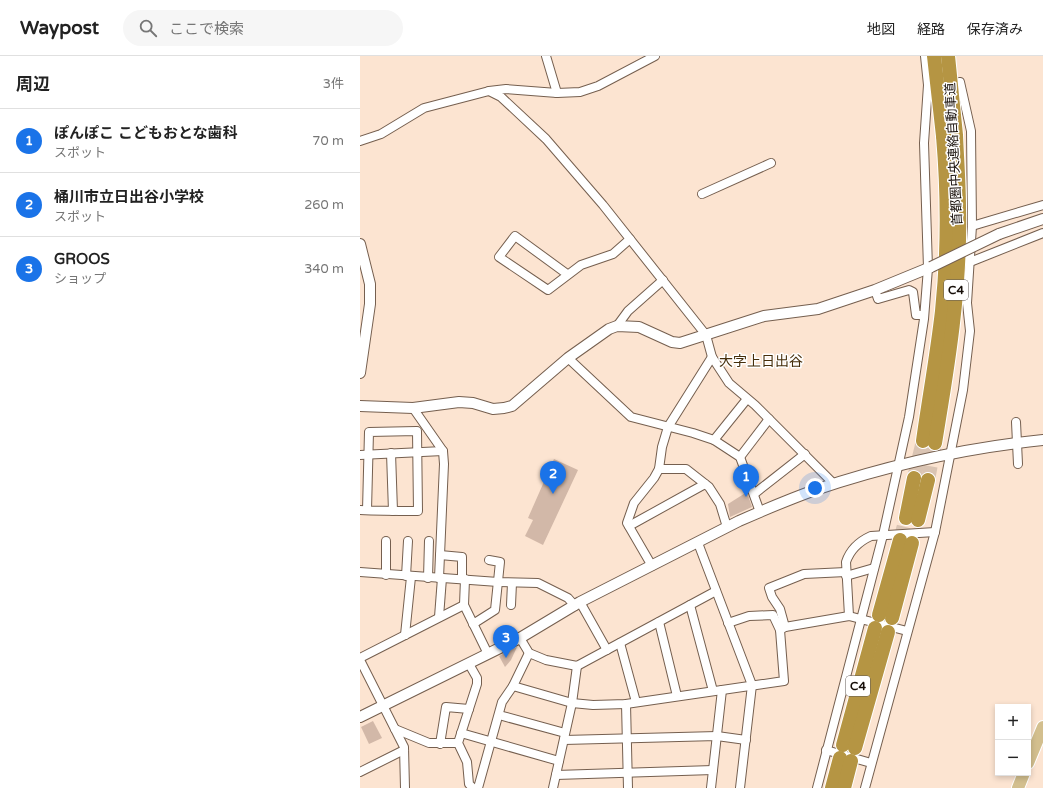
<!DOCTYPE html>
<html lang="ja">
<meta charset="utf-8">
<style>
:root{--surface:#fff;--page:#f6f6f6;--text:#222;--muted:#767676;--line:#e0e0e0;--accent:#1a73e8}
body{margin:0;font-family:"Varela Round","Noto Sans JP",sans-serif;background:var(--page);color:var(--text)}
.controls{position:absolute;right:12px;bottom:12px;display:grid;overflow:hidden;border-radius:0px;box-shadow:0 2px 6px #0003}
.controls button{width:36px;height:36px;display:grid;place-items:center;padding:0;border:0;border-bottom:1px solid var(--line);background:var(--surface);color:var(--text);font:20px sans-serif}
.you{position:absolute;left:455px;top:432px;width:14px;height:14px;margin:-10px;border:3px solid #fff;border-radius:50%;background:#1a73e8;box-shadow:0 0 0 6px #1a73e833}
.badge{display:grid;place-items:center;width:26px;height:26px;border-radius:50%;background:var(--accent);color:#fff;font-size:13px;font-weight:700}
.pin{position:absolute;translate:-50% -33px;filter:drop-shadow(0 1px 2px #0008)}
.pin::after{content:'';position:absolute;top:21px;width:14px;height:12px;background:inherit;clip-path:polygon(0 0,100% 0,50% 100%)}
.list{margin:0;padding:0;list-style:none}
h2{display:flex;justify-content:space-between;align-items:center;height:52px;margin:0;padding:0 16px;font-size:17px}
h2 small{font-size:13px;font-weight:400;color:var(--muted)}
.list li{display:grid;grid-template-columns:26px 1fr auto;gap:12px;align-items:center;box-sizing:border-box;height:64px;padding:0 16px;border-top:1px solid var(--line)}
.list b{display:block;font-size:15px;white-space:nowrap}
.list p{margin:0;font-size:13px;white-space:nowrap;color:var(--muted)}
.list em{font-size:13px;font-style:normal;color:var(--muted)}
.icon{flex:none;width:22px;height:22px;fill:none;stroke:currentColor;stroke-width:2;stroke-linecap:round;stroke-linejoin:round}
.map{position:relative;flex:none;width:683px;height:732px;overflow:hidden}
header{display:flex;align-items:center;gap:24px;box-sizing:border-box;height:56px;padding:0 20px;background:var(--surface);border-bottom:1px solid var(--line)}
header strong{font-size:19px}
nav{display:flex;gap:22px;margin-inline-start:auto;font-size:14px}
.search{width:280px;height:36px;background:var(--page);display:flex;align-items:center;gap:10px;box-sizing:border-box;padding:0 14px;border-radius:22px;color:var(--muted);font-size:15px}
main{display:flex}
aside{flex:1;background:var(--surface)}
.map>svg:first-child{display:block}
</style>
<header>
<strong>Waypost</strong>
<div class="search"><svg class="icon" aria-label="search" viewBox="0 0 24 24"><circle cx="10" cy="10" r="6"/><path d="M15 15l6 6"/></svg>ここで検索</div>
<nav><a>地図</a><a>経路</a><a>保存済み</a></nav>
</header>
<main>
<aside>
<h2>周辺<small>3件</small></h2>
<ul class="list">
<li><span class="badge">1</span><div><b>ぽんぽこ こどもおとな歯科</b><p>スポット</p></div><em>70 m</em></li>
<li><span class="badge">2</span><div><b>桶川市立日出谷小学校</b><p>スポット</p></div><em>260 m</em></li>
<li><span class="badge">3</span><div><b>GROOS</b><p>ショップ</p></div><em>340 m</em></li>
</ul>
</aside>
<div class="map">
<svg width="683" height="732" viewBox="0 0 683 732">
<rect width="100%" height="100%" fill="#fce4d1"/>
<!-- building -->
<g fill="#d2b8a8">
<polygon points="194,403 218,414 183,489 165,480 173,464 168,462"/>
<polygon points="387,436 392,451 370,461 368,448"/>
<polygon points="157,591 151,604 145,611 139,600"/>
<polygon points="13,665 22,682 9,688 1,671"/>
</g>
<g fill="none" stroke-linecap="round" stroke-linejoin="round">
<!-- motorway-tunnel -->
<g stroke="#dac4b3" stroke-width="14" stroke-dasharray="14 7" stroke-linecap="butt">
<polyline points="554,422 563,385"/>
<polyline points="568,424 575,387"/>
<polyline points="540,484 546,462"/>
</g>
<!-- minor casing -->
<g stroke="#755f4f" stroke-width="10">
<g id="minor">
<polyline points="186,0 197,37"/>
<polyline points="129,35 146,33 197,37 220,36 238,30 295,0"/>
<polyline points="0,85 21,78 64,52 129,35 141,41 186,83 243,149 346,279 352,301 369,327 395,349 474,428"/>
<polyline points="342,138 411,107"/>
<polyline points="612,170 683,149"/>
<polyline points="610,206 683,177"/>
<polyline points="207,218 155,180 139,201 188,234 221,209 253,198 270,183"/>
<polyline points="515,234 518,243 549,234 553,236 556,259 564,259"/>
<polyline points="257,270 268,255 303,224"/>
<polyline points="208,302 271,361 333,377 354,384 380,401 400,456"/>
<polyline points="53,352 83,395 84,408 79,522"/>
<polyline points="656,366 658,408"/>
<polyline points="354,384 387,343"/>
<polyline points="31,397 33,455"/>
<polyline points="0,399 83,395"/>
<polyline points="380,401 409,363"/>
<polyline points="299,413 326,413 349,431 360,448 367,471"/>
<polyline points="394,438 445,398"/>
<path d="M0,454C19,455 38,455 58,455L57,375L9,376L7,454"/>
<polyline points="269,470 345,428"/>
<polyline points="26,485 26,519"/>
<polyline points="338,487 392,629 380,732"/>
<polyline points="80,499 102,501 102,523"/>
<polyline points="292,510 267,467 274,447 294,422 299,413 302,391 308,371 352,301"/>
<polyline points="0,516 138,526 178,527 208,542 215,550"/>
<polyline points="46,520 48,485"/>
<polyline points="486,520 514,512"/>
<polyline points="68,522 69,485"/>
<polyline points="105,523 104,549 128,598"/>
<polyline points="220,546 247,594"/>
<polyline points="151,549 152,527"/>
<polyline points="330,549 353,635"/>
<path d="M489,560L486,506C490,494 500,485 511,480L575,476"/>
<polyline points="79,561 82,522"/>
<polyline points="299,566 317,640"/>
<polyline points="368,567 389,560 413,559 420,574"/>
<polyline points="113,568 135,554 140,506 129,504"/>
<polyline points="425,571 420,553 412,541 409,532 444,518 486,516"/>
<polyline points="45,579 51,521"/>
<polyline points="160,582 169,597 186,604 217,610 356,535"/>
<polyline points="260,587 276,646"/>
<polyline points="0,602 104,549"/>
<polyline points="0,604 44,691 45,732"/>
<polyline points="109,608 117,622 117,628 98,687 107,706 109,728 113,732"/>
<polyline points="153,630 212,647 233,649 266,648 424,625 420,574 425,571 489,560 547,575"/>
<polyline points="266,648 268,732"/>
<polyline points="139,659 205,677"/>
<polyline points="35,673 69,687 98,687"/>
<polyline points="101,677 199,705"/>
<polyline points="204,684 357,680 386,684"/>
<polyline points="80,688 86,651 109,653"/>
<polyline points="466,694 511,707"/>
<polyline points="0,716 44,694"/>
<polyline points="196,719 353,714"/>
<polyline points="118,732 142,646 153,630 169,597"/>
<polyline points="193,732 212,647 217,610"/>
<polyline points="351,732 362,634"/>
<polyline points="457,732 523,479 549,361 564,263 568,212 564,87 568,29"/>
<polyline points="505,732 575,476 603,334 610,275 607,247 612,170 611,75 600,26 568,29 565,0"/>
</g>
</g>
<!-- tertiary casing -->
<g stroke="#755f4f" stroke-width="12">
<g id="tertiary">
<polyline points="639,178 683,163"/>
<polyline points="0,188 10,228 10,248 0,317"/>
<polyline points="0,350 53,352 99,346 113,347 133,353 144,352 152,350 208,302 249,273 257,270 279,271 312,286 320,287 404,260 458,253 515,234 571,211"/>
<path d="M0,661L160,582L220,546L379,465C404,454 430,443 455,434C529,409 606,392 683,384"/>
</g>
</g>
<!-- primary casing -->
<g stroke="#fff" stroke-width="14">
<g id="primary">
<polyline points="668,707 683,671"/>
<polyline points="658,732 664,717"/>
</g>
</g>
<!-- motorway casing -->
<g stroke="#fff" stroke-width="16">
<g id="motorway">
<path d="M563,385C569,342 577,299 582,255C588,198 588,138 583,80"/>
<path d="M575,387C588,310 601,231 599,152C599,128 597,103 596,79"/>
<polyline points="546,462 554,422"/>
<polyline points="558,464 568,424"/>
<polyline points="519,559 540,484"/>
<polyline points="532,562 552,487"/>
<polyline points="483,689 515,572"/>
<polyline points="495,692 528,576"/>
<polyline points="472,732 480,702"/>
<polyline points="484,732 491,705"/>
</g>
</g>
<!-- minor -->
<use href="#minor" stroke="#fff" stroke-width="8"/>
<!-- tertiary -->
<use href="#tertiary" stroke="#fff" stroke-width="10"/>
<!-- primary -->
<use href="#primary" stroke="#d3bf8e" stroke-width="12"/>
<!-- motorway -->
<use href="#motorway" stroke="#b59543" stroke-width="14"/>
<!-- tertiary-bridge casing -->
<g stroke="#755f4f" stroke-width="12" stroke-linecap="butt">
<polyline id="tertiary-bridge" points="571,211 639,178"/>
</g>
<!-- motorway-bridge casing -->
<g stroke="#fff" stroke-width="16" stroke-linecap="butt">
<g id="motorway-bridge">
<polyline points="574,0 583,80"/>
<polyline points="588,0 596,79"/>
</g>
</g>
<!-- tertiary-bridge -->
<use href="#tertiary-bridge" stroke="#fff" stroke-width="10"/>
<!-- motorway-bridge -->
<use href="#motorway-bridge" stroke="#b59543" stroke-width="14"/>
</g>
<g text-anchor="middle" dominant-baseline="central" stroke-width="3" stroke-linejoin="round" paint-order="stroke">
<!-- shield labels -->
<g fill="#fff" stroke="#5c5652" stroke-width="1">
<rect x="584" y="224" width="24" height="20" rx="3"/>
<rect x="486" y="620" width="24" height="20" rx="3"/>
</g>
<g font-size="12" font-weight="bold" fill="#160e08">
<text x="596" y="234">C4</text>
<text x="498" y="630">C4</text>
</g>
<!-- street labels -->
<g font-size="13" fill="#160e08" stroke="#fff">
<text transform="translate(594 98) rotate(-93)">首都圏中央連絡自動車道</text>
</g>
<!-- neighbourhood labels -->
<g font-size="14" fill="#462e0a" stroke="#fff">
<text x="401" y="305">大字上日出谷</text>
</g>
</g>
</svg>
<div class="controls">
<button>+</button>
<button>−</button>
</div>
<div class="you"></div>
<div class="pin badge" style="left:386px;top:441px">1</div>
<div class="pin badge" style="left:193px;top:438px">2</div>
<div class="pin badge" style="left:146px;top:602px">3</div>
</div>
</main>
